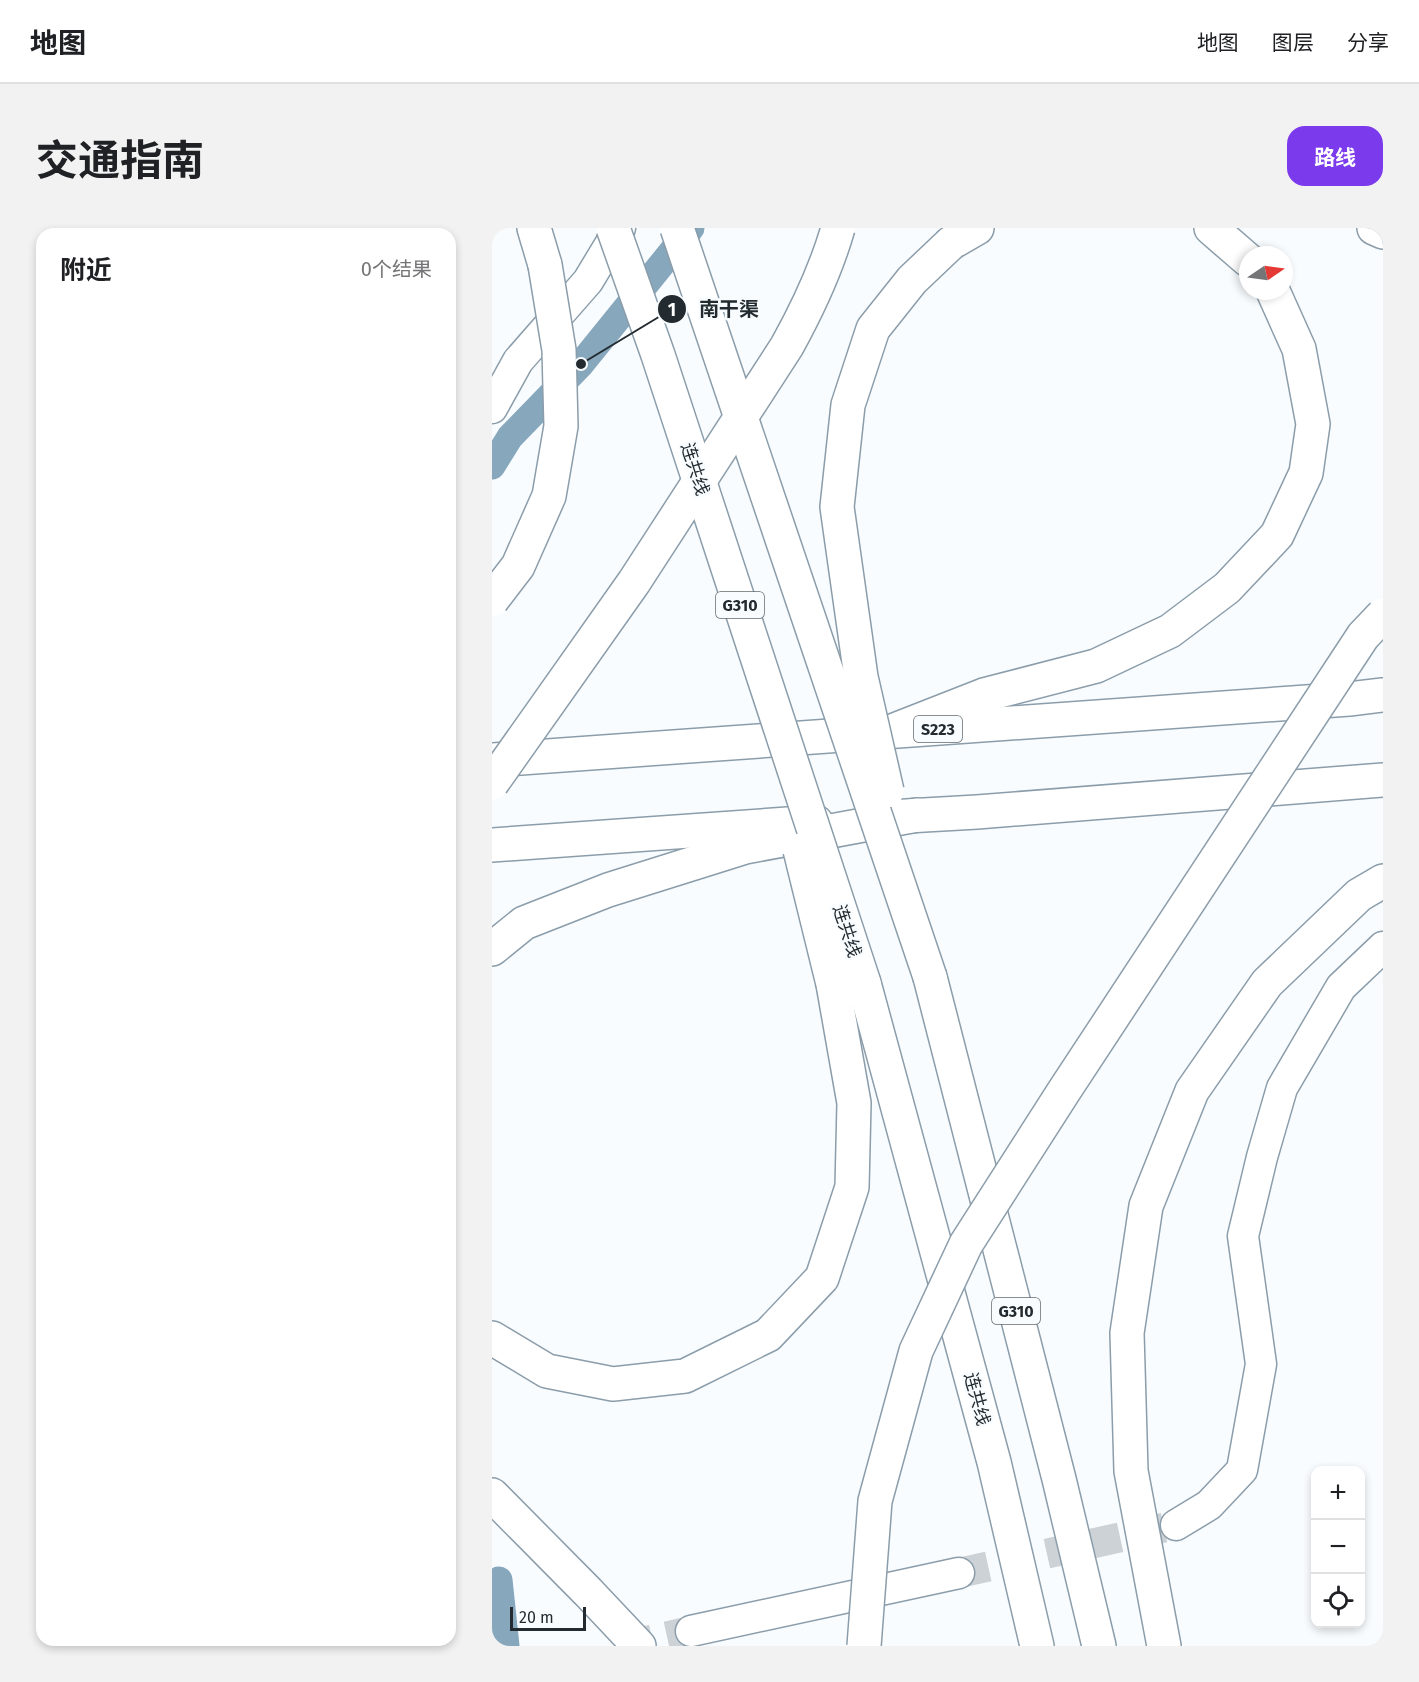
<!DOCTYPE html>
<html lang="zh">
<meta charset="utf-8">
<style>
:root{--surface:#fff;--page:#f2f2f2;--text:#202124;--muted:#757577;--line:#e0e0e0;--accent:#7c3aed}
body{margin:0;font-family:"Fira Sans","Noto Sans SC",sans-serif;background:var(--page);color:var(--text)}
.controls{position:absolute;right:18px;bottom:18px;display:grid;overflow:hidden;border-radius:12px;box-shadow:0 3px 9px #0003}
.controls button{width:54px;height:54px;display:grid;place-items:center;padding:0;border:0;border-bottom:2px solid var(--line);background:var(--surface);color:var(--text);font:30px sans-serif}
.compass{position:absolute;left:747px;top:18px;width:54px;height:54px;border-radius:50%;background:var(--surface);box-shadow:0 3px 9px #0003;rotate:77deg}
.scale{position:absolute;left:18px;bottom:15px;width:76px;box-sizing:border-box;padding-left:6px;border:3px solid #232b30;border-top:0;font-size:16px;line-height:21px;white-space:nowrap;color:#232b30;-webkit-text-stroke:4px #f8fcff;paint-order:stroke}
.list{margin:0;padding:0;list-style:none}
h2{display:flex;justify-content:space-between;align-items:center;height:78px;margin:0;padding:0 24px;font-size:26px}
h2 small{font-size:20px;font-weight:400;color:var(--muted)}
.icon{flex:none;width:33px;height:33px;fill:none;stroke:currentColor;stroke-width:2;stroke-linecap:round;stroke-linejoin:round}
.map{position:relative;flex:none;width:891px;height:1418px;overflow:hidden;border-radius:18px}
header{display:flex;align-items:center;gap:36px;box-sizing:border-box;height:84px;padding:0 30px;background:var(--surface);border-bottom:2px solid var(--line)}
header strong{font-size:28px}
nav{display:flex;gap:33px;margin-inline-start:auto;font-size:21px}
.intro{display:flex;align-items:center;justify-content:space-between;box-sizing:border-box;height:144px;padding:0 36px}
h1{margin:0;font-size:42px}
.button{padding:15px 27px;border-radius:18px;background:var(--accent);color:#fff;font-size:21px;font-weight:700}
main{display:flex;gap:36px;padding:0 36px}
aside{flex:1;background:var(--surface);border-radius:18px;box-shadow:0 3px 9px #0003}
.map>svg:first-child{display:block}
</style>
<header>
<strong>地图</strong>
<nav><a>地图</a><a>图层</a><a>分享</a></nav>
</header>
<div class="intro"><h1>交通指南</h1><a class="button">路线</a></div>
<main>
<aside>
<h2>附近<small>0个结果</small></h2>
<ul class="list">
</ul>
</aside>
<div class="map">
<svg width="891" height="1418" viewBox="0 0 891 1418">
<rect width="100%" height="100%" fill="#f8fcff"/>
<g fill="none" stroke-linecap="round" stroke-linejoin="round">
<!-- canal -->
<g stroke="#86a7bc" stroke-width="27">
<polyline points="0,238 18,209 89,136 199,0"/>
<polyline points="7,1352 14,1418"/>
</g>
<!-- street-tunnel -->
<g stroke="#cdd2d6" stroke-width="30" stroke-dasharray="30 15" stroke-linecap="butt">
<polyline points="467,1345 684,1297"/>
<polyline points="131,1418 199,1403"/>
</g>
<!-- street casing -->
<g stroke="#8b9daa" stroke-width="33">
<g id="street">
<polyline points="0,180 26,133 96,53 128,0"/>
<polyline points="684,1297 717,1277 750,1242 769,1136 751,1008 770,929 790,860 849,759 891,719"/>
<polyline points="199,1403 467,1345"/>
</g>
</g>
<!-- primary casing -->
<g stroke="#8b9daa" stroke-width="36">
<g id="primary">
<polyline points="0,532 857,471 891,467"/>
<polyline points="397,589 485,584 891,552"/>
<polyline points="0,617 324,594"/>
</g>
</g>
<!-- highway casing -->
<g stroke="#8b9daa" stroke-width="36">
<g id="highway">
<polyline points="42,0 53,37"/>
<polyline points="719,0 756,32"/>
<polyline points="882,0 891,4"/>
<polyline points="459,15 485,0"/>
<polyline points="395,505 492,467 604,438 678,403 735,360 785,307 814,245 821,196 807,121 781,63"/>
<polyline points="0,721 32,695 116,662 253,619 425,587"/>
<polyline points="438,749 567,1251 607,1418"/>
<polyline points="372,755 502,1234 545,1418"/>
<polyline points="0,1110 55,1143 121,1156 193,1148 276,1107 330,1050 360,959 362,875 341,756"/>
<polyline points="0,1267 96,1364 147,1418"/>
<polyline points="672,1418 639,1243 635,1105 654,978 700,863 775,755 867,667 891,653"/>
</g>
</g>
<!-- street -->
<use href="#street" stroke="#fff" stroke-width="30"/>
<!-- primary -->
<use href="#primary" stroke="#fff" stroke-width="33"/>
<!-- highway -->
<use href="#highway" stroke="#fff" stroke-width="33"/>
<!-- highway-bridge casing -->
<g stroke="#8b9daa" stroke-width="36" stroke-linecap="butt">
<g id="highway-bridge">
<polyline points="121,0 166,127 372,755"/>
<polyline points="185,0 438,749"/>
<polyline points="0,372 26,338 57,268 69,198 67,122 53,37"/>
<path d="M0,555L142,354L295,118C316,80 334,42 346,0"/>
<polyline points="395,563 369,449 345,279 356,177 381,101 420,52 459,15"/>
<polyline points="308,622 341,756"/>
<polyline points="372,1418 383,1273 424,1123 474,1016 572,863 871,408 891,387"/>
</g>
</g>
<!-- highway-bridge -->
<use href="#highway-bridge" stroke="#fff" stroke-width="33"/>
</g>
<g text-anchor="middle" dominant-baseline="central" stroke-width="5" stroke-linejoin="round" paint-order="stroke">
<!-- shield labels -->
<g fill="#f8fcff" stroke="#636a6e" stroke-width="1.5">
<rect x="224" y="364" width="48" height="26" rx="4.5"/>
<rect x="422" y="488" width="48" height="26" rx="4.5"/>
<rect x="500" y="1070" width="48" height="26" rx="4.5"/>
</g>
<g font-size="16" font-weight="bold" fill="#232b30">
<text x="248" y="377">G310</text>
<text x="446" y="501">S223</text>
<text x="524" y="1083">G310</text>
</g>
<!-- street labels -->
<g font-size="18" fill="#232b30" stroke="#f8fcff">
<text transform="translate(203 241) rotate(72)">连共线</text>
<text transform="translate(355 703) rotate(72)">连共线</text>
<text transform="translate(485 1171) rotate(75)">连共线</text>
</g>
</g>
<!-- callouts -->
<path fill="none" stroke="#232b30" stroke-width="2" d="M89 136L180 81"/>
<g fill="#232b30" stroke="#f8fcff" stroke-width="2">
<circle cx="89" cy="136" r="6"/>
<circle cx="180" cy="81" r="15"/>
</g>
<g font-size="18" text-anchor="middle" font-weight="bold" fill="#fff">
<text x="180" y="88">1</text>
</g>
<g font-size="20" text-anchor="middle" font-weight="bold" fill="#232b30" stroke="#f8fcff" stroke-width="5" stroke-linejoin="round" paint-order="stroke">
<text x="237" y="88">南干渠</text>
</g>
</svg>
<div class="controls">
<button>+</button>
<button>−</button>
<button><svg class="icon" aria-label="locate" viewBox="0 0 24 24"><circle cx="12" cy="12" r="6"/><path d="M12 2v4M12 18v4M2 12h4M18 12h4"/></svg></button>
</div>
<svg class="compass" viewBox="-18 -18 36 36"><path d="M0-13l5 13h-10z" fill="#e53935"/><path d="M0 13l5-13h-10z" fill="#757577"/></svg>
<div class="scale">20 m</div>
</div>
</main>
